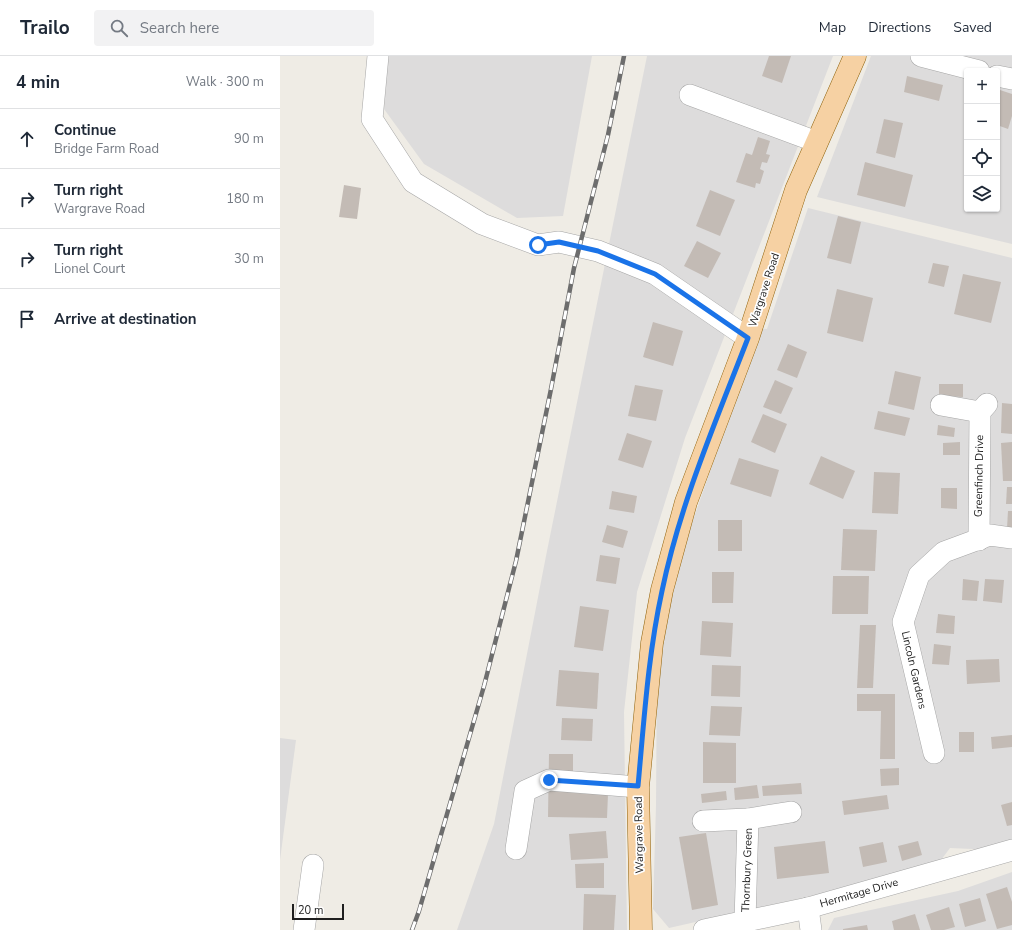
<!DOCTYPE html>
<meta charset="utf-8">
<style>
:root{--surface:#fff;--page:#f2f2f3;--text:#1f2937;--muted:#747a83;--line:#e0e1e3}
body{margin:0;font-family:"Nunito Sans",sans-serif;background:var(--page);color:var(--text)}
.controls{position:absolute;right:12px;top:12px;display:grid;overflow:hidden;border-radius:4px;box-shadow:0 1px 3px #0004}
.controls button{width:36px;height:36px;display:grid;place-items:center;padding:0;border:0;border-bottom:1px solid var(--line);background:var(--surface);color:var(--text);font:20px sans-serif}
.scale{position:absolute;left:12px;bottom:10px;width:52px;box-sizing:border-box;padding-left:4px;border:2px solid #1f1f1f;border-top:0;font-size:11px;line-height:14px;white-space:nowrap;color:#1f1f1f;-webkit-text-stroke:3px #fff;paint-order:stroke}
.stop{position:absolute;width:12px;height:12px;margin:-9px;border:3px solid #1a73e8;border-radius:50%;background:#fff}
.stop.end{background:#1a73e8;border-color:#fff;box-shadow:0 1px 4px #0008}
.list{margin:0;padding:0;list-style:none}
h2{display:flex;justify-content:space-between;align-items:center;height:52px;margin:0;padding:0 16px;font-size:17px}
h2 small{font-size:13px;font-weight:400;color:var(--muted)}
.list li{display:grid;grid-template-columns:26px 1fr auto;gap:12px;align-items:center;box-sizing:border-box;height:60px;padding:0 16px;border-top:1px solid var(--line)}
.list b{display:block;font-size:15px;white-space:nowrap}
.list p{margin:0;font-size:13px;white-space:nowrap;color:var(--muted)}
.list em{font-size:13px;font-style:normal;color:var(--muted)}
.icon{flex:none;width:22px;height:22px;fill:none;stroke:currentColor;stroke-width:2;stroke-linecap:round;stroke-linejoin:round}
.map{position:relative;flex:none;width:732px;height:874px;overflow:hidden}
header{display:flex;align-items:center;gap:24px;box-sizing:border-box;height:56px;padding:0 20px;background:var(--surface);border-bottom:1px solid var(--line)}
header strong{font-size:19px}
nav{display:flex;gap:22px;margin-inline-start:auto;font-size:14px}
.search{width:280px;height:36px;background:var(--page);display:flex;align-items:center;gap:10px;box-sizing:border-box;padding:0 14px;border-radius:4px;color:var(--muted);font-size:15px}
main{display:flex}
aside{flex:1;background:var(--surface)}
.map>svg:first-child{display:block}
</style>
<header>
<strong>Trailo</strong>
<div class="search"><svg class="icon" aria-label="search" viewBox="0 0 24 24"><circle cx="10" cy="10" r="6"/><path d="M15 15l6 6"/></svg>Search here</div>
<nav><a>Map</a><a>Directions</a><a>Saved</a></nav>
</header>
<main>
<aside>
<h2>4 min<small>Walk · 300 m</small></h2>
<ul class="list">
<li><svg class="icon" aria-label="ahead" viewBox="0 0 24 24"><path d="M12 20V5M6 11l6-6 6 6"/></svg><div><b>Continue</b><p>Bridge Farm Road</p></div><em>90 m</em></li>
<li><svg class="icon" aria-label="right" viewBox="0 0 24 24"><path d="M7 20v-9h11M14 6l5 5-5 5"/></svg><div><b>Turn right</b><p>Wargrave Road</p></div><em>180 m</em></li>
<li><svg class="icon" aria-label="right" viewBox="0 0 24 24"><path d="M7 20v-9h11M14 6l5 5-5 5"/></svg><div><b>Turn right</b><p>Lionel Court</p></div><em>30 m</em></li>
<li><svg class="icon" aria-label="arrive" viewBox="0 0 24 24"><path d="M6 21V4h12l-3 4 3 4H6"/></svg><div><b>Arrive at destination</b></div></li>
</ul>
</aside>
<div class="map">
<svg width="732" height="874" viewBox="0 0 732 874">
<rect width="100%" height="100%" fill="#efece5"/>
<!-- residential -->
<g fill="#dddcdc" fill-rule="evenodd">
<polygon points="108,0 312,0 283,160 237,162 144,108 104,53"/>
<polygon points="367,0 553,0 405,382 357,536 344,656 347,874 177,874 214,768 266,500"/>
<path d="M591,0H732V188L537,141ZM687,15H717V153H687Z"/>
<polygon points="528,152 732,202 732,788 715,794 670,792 661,804 575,830 389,872 373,853 376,749 377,604 399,504 454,347 478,272 487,273"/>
<polygon points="0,682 16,684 0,804"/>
<polygon points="732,816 732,874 548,874 554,862 678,835"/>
</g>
<!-- building -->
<g fill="#c3bbb5">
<polygon points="489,0 511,0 502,27 482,20"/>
<polygon points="627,20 663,29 659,45 624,36"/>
<polygon points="717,33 732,38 732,60 728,73 717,69"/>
<polygon points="604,63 623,67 615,102 596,97"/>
<polygon points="478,81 490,85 486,98 490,99 487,107 482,106 480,113 484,115 480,128 476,127 475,132 456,126 466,97 472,99"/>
<polygon points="585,106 633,119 625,151 577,139"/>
<polygon points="64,129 81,132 77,163 59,161"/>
<polygon points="430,134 455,144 440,180 416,170"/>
<polygon points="558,160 581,166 571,208 547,202"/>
<polygon points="417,185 441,197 428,222 404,210"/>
<polygon points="653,207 669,210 664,231 648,227"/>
<polygon points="683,218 721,226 711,267 674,258"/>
<polygon points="557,233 593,242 583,286 547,277"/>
<polygon points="373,266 403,275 393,310 363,301"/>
<polygon points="508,288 527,296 517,322 497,314"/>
<polygon points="615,315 641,321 634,354 608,348"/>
<polygon points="495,324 513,332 501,358 483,351"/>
<polygon points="659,328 683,328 683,341 659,340"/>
<polygon points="355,329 383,334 376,365 348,360"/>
<polygon points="722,347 732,348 732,378 721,377"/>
<polygon points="598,355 630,362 625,380 594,373"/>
<polygon points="483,358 507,368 495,397 471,386"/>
<polygon points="658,369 675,372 674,381 657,379"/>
<polygon points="347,377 372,385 363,412 338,404"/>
<polygon points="680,386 680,399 663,399 663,387"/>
<polygon points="732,386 732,425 723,425 721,387"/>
<polygon points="541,400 575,415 563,443 529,428"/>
<polygon points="459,402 499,414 491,441 450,428"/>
<polygon points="594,416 620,417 618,458 592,457"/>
<polygon points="727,431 732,431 732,448 726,448"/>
<polygon points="661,432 677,432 677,453 661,452"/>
<polygon points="332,435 357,440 354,457 329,453"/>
<polygon points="728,455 732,455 732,472 727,472"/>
<rect x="438" y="464" width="24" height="31"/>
<polygon points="327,469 348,475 343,492 322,486"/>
<polygon points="563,473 597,474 595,515 561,514"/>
<polygon points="320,499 340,502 336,528 316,525"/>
<polygon points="432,516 454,516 453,547 432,547"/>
<polygon points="553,520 589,520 588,558 552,558"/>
<polygon points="683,523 699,525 697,545 682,544"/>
<polygon points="705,523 724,524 722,547 703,545"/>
<polygon points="300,550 329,554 323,595 294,591"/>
<polygon points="658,558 675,560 674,578 656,577"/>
<polygon points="422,565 453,567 451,601 420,599"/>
<polygon points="580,569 596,569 593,632 577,632"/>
<polygon points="654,588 671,590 669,609 652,608"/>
<polygon points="719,603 720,626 687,628 686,604"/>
<polygon points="432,609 461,610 460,641 431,640"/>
<polygon points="279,614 319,617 317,653 276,650"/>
<polygon points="577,638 615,638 615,703 600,703 601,655 577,655"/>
<polygon points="431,650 462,651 460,680 429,679"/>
<polygon points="282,662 313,663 312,685 281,684"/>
<rect x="679" y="676" width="15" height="20"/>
<polygon points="732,679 732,691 712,693 711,681"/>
<polygon points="423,686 456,687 456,727 423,727"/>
<polygon points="269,698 293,698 293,737 328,738 327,762 268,761"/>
<polygon points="619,712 619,729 601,730 600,713"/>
<polygon points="521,727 522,738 483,740 482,730"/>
<polygon points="477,729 479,742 455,744 454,732"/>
<polygon points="446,735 447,744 422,747 421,738"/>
<polygon points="607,739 609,753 564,759 562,745"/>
<polygon points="732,746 732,769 727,770 721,749"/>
<polygon points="326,775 328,802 291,804 289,778"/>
<polygon points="426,777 438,849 412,854 399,781"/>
<polygon points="545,785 549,817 497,823 494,791"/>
<polygon points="638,785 642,799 622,805 618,790"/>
<polygon points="603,786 607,806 583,811 579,791"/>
<polygon points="324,807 324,832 296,832 295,808"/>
<polygon points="727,831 732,846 732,869 717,873 706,838"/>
<polygon points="304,838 336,839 334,874 303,874"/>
<polygon points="700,842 706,865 685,871 679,848"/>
<polygon points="669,851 675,871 664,874 651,874 646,859"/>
<polygon points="635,858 640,874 614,874 612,865"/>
<polygon points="587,869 588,874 563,874 563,873"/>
</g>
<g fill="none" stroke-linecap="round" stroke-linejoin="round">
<!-- minor casing -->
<g stroke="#a6a6a6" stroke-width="22">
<g id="minor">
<polyline points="98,0 92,63 133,126 202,168 258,189 279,186 318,195 375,218 468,282"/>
<polyline points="641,0 699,15"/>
<polyline points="717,20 732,23"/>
<polyline points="410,39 537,86"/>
<polyline points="661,349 700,356"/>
<polyline points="699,484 700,356 707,348"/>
<polyline points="654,697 623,566 639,519 664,496 710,479 732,482"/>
<polyline points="468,763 511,756"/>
<polyline points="423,765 468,763 465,865"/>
<polyline points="236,793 245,735 269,724 358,731"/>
<polyline points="528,852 531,874"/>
<polyline points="24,874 33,809"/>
<polyline points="424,874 528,852 732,794"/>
</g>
</g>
<!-- major casing -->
<g stroke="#90620a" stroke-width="23">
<polyline id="major" points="361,874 358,731 372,587 382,534 406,446 468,282 516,134 575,0"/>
</g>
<!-- minor -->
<use href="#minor" stroke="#fff" stroke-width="21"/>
<!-- major -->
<use href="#major" stroke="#f6d1a3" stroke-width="22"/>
<!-- rail casing -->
<g stroke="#6d6d6d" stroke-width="4.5">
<polyline id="rail" points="132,874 139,855 204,630 236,505 271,333 294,212 328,79 344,0"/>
</g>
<!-- rail -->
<use href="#rail" stroke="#fff" stroke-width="3" stroke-dasharray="9" stroke-linecap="butt"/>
</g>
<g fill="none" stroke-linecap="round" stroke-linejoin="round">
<!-- route -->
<path stroke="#1a73e8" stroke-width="5" d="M258,189L279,186L318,195L375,218L468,282C436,365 400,448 382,535C368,599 364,665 358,730L269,724"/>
</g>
<g text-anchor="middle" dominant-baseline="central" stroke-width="3.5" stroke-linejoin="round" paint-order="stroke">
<!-- street labels -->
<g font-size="11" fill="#1f1f1f" stroke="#fff">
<text transform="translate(484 234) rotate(-72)">Wargrave Road</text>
<text transform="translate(699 420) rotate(-89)">Greenfinch Drive</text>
<text transform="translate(634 614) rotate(77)">Lincoln Gardens</text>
<text transform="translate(359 779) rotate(-91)">Wargrave Road</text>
<text transform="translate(467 814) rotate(-88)">Thornbury Green</text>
<text transform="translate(579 837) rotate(-16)">Hermitage Drive</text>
</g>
</g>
</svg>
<div class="controls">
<button>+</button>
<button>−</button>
<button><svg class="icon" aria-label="locate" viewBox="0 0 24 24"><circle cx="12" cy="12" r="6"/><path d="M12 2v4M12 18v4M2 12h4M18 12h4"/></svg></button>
<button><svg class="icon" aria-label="layers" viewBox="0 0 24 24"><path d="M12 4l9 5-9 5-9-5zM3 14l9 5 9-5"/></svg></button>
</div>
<div class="scale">20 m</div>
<div class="stop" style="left:258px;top:189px"></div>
<div class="stop end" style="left:269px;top:724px"></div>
</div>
</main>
